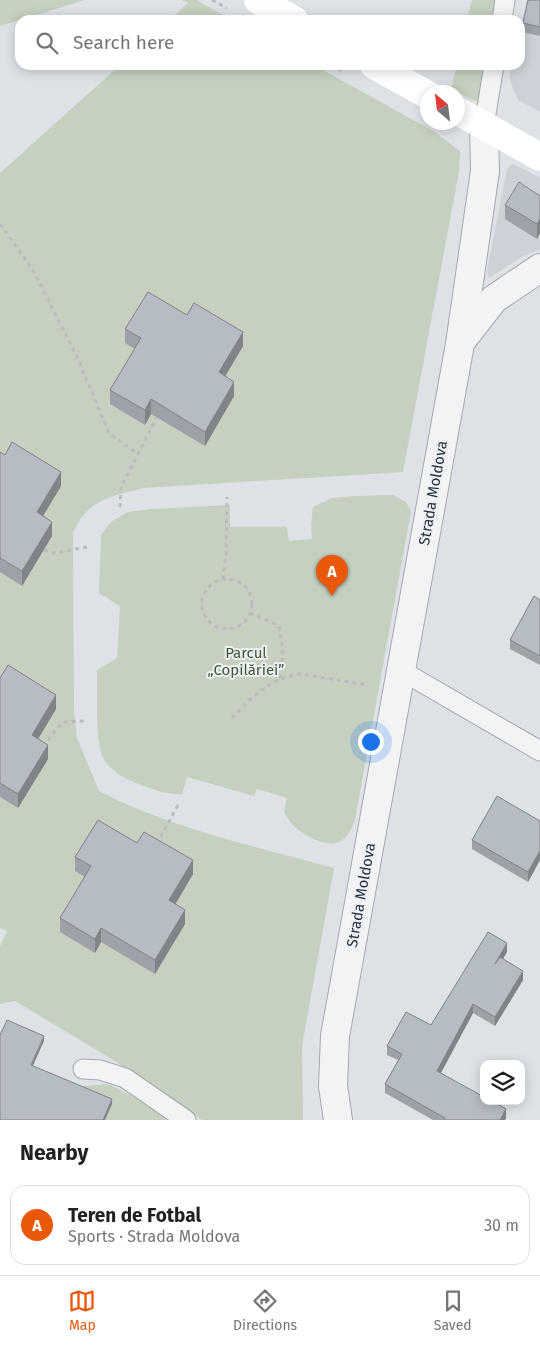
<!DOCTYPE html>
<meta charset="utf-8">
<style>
:root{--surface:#fff;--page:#f6f6f6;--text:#202124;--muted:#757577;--line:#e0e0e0;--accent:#ea580c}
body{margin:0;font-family:"Fira Sans",sans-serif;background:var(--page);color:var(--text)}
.controls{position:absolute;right:15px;bottom:15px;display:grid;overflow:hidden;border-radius:10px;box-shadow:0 2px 12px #0003}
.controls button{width:45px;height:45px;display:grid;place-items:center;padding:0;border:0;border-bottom:1px solid var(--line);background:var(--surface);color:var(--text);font:25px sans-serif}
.compass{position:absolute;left:420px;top:85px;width:45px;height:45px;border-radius:50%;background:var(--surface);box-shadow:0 2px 12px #0003;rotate:332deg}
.you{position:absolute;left:370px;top:741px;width:18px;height:18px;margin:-12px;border:4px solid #fff;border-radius:50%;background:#1a73e8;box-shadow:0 0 0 8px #1a73e833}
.badge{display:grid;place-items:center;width:32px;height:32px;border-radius:50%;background:var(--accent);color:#fff;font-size:16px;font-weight:700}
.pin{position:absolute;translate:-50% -41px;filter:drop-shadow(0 1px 2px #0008)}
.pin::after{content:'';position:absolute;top:26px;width:18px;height:15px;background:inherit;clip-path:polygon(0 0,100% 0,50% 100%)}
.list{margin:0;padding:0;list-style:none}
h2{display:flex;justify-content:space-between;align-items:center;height:65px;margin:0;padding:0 20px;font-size:21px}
h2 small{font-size:16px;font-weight:400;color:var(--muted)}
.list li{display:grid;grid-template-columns:32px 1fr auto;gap:15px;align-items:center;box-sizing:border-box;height:80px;margin:0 10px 10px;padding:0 10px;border:1px solid var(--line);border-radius:15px}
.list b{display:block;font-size:19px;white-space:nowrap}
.list p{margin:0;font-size:16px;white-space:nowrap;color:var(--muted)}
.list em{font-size:16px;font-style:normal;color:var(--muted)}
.icon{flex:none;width:28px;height:28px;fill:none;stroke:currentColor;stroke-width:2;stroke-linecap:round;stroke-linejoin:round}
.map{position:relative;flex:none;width:540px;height:1120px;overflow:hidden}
.search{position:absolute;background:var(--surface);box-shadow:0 2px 12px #0003;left:15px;right:15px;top:15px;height:55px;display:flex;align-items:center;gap:12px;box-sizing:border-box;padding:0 18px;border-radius:15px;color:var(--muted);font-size:19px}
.sheet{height:155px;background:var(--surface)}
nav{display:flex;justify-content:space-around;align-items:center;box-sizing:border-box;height:70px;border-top:1px solid var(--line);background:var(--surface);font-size:14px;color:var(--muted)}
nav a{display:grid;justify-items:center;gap:2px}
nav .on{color:var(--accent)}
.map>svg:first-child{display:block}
</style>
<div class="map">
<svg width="540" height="1120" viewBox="0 0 540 1120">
<rect width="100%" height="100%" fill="#dee2e7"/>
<!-- built -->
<g fill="#cdd2d9">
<polygon points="527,0 540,0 540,112 518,100 509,78 512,65 520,65 520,30"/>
<polygon points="512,164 522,168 540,178 540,249 524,256 489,278 487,271 507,169"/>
</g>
<!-- green -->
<g fill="#c5d0c0">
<polygon points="0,0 85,0 0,26"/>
<polygon points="182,0 196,0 232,20 170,20 188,3"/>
<polygon points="472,0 496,0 492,20 467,20"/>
<path d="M120,65H314L433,131L460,151L459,172L403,472L144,488C111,496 88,499 73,533L74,711L77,738L99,791C169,828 258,847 334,868L302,1046L303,1120H202L115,1061L15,1001L0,1004V946L7,931L0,928V173Z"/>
<polygon points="457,65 485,65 478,102 451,89"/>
<path d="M393,495L406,502L411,511L355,820C351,829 348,838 339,842C326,848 300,834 292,824C288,820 286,815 284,811L287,798L257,789L254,796L187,777L182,794C167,795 155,790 141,785C126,779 112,773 104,759C94,741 98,691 97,670L117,658L120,606L99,593L101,535L111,522L128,512L150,509L230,505V527H287L289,541L312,539L311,524L313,507L332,498L355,496Z"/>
<polygon points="108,1084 146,1103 171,1120 105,1120 73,1087"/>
</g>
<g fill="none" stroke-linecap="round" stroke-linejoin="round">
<!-- lane casing -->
<g stroke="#a4a9b1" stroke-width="21">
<g id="lane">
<polyline points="502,20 505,0"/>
<polyline points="484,126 494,65"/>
<polyline points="402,671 540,751"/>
<polyline points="83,1069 100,1070 125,1078 186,1120"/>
</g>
</g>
<!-- street casing -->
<g stroke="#a4a9b1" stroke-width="30">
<g id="street">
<polyline points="462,340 494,299 540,268"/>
<polyline points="338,1120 333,1086 335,1036 460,344 485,171 484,126"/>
</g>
</g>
<!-- path -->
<g stroke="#b9bdc1" stroke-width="3" stroke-dasharray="4 4" stroke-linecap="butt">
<polyline points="212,0 227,8"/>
<polyline points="331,65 344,72"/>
<polyline points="0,224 33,270 77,357 109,433 138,454"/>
<polyline points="120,507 121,487 157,417"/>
<polyline points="44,550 53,553 88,547"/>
<circle cx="227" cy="604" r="25"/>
<polyline points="223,579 226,555 227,497"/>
<path d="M250,613L278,625C284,643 283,660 280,679"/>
<path d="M232,718C250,698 274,675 302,674L367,685"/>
<polyline points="43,746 63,722 84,721"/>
<polyline points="157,844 178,805"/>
</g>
<!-- lane -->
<use href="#lane" stroke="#f1f3f5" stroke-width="19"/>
<!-- street -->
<use href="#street" stroke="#f1f3f5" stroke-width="28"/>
<!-- secondary -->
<g stroke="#fff" stroke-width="28">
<polyline points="258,0 294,20"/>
<polyline points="374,65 428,95"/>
<polyline points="458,111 540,157"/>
</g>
</g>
<!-- wall -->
<g fill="#9da2a8">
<polygon points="540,0 540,36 523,32 523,23"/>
<polygon points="540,196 540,233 537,239 505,219 505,205"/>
<polygon points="187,315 243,346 225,376 234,396 205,446 151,414 145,425 110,404 110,390 135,349 125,343 125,329"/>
<polygon points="0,452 61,486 43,516 52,536 22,586 0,572"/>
<polygon points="540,600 540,665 510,649 510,640"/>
<polygon points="0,678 56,709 38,739 48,759 18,808 0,797"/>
<polygon points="540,821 540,860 528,882 472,849 472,840"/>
<polygon points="137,843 193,874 175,904 185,924 155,974 101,942 95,953 60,932 60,918 85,877 75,871 75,857"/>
<polygon points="507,952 503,958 523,980 495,1026 473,1013 441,1073 506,1118 505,1120 433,1120 385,1093 385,1084 398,1060 387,1055 387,1046 431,1025"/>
</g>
<!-- shaded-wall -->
<g fill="#7f8488">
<polygon points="540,219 540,233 537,239 537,224"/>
<polygon points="243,332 243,346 219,387 219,372"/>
<polygon points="234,382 234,396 205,446 205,432"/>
<polygon points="151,399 151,414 145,425 145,410"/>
<polygon points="61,472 61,486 37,526 37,512"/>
<polygon points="52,522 52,536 22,586 22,571"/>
<polygon points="56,695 56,709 32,749 32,735"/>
<polygon points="48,745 48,759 18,808 18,794"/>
<polygon points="540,851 540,860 528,882 528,872"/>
<polygon points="193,860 193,874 169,915 169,900"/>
<polygon points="185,910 185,924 155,974 155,960"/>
<polygon points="101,928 101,942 95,953 95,939"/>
<polygon points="507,943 507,952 495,973 495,964"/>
<polygon points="523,971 523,980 495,1026 495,1017"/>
<polygon points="473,1004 473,1013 437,1080 437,1071"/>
<polygon points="44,1036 44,1041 31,1070 31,1065"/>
<polygon points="112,1099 112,1104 105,1120 103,1120"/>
<polygon points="506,1109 506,1118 505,1120 500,1120"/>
</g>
<!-- building -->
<g fill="#b6bcc3" stroke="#7f8488">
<polygon points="528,0 540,0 540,27 523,23"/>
<polygon points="519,182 540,196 540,219 537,224 505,205"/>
<polygon points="148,292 187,315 194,303 243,332 219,372 234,382 205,432 151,399 145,410 110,390 141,338 125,329"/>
<polygon points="12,442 61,472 37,512 52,522 22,571 0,558 0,452 5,455"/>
<polygon points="534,596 540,600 540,656 510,640"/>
<polygon points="8,665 56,695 32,735 48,745 18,794 0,783 0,678"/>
<polygon points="497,796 540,821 540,851 528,872 472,840"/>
<polygon points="98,820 137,843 144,832 193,860 169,900 185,910 155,960 101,928 95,939 60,918 91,866 75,857"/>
<polygon points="488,932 507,943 495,964 500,957 523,971 495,1017 473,1004 437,1071 484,1097 484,1101 492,1101 506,1109 500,1120 444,1120 445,1118 385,1084 402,1054 387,1046 406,1012 431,1025"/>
<polygon points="7,1020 44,1036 31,1065 112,1099 103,1120 0,1120 0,1035"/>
</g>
<g text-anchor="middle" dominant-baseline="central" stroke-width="4" stroke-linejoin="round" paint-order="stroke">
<!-- street labels -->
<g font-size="15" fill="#28313d" stroke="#edf1f5">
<text transform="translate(433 493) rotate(-80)">Strada Moldova</text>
<text transform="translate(361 895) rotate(-80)">Strada Moldova</text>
</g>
<!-- park labels -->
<g font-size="15" fill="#3f5737" stroke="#edf1f5">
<text x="246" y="653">Parcul<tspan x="246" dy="17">„Copilăriei”</tspan></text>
</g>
</g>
</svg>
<div class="controls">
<button><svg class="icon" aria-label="layers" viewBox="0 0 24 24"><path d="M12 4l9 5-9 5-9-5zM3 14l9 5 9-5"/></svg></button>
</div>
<svg class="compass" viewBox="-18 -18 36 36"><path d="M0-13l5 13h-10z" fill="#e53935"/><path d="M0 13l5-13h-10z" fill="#757577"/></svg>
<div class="you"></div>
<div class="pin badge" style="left:332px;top:596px">A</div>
<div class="search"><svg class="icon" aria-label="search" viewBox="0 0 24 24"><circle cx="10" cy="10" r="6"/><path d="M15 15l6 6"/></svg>Search here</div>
</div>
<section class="sheet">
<h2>Nearby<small></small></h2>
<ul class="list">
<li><span class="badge">A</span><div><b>Teren de Fotbal</b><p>Sports · Strada Moldova</p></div><em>30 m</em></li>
</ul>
</section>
<nav>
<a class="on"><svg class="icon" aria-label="map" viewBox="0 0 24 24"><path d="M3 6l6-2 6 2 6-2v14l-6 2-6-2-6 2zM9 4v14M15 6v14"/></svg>Map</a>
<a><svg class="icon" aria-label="directions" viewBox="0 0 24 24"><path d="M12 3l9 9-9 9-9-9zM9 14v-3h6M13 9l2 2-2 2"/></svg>Directions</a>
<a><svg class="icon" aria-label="saved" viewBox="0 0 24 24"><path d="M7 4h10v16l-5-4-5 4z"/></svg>Saved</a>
</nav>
